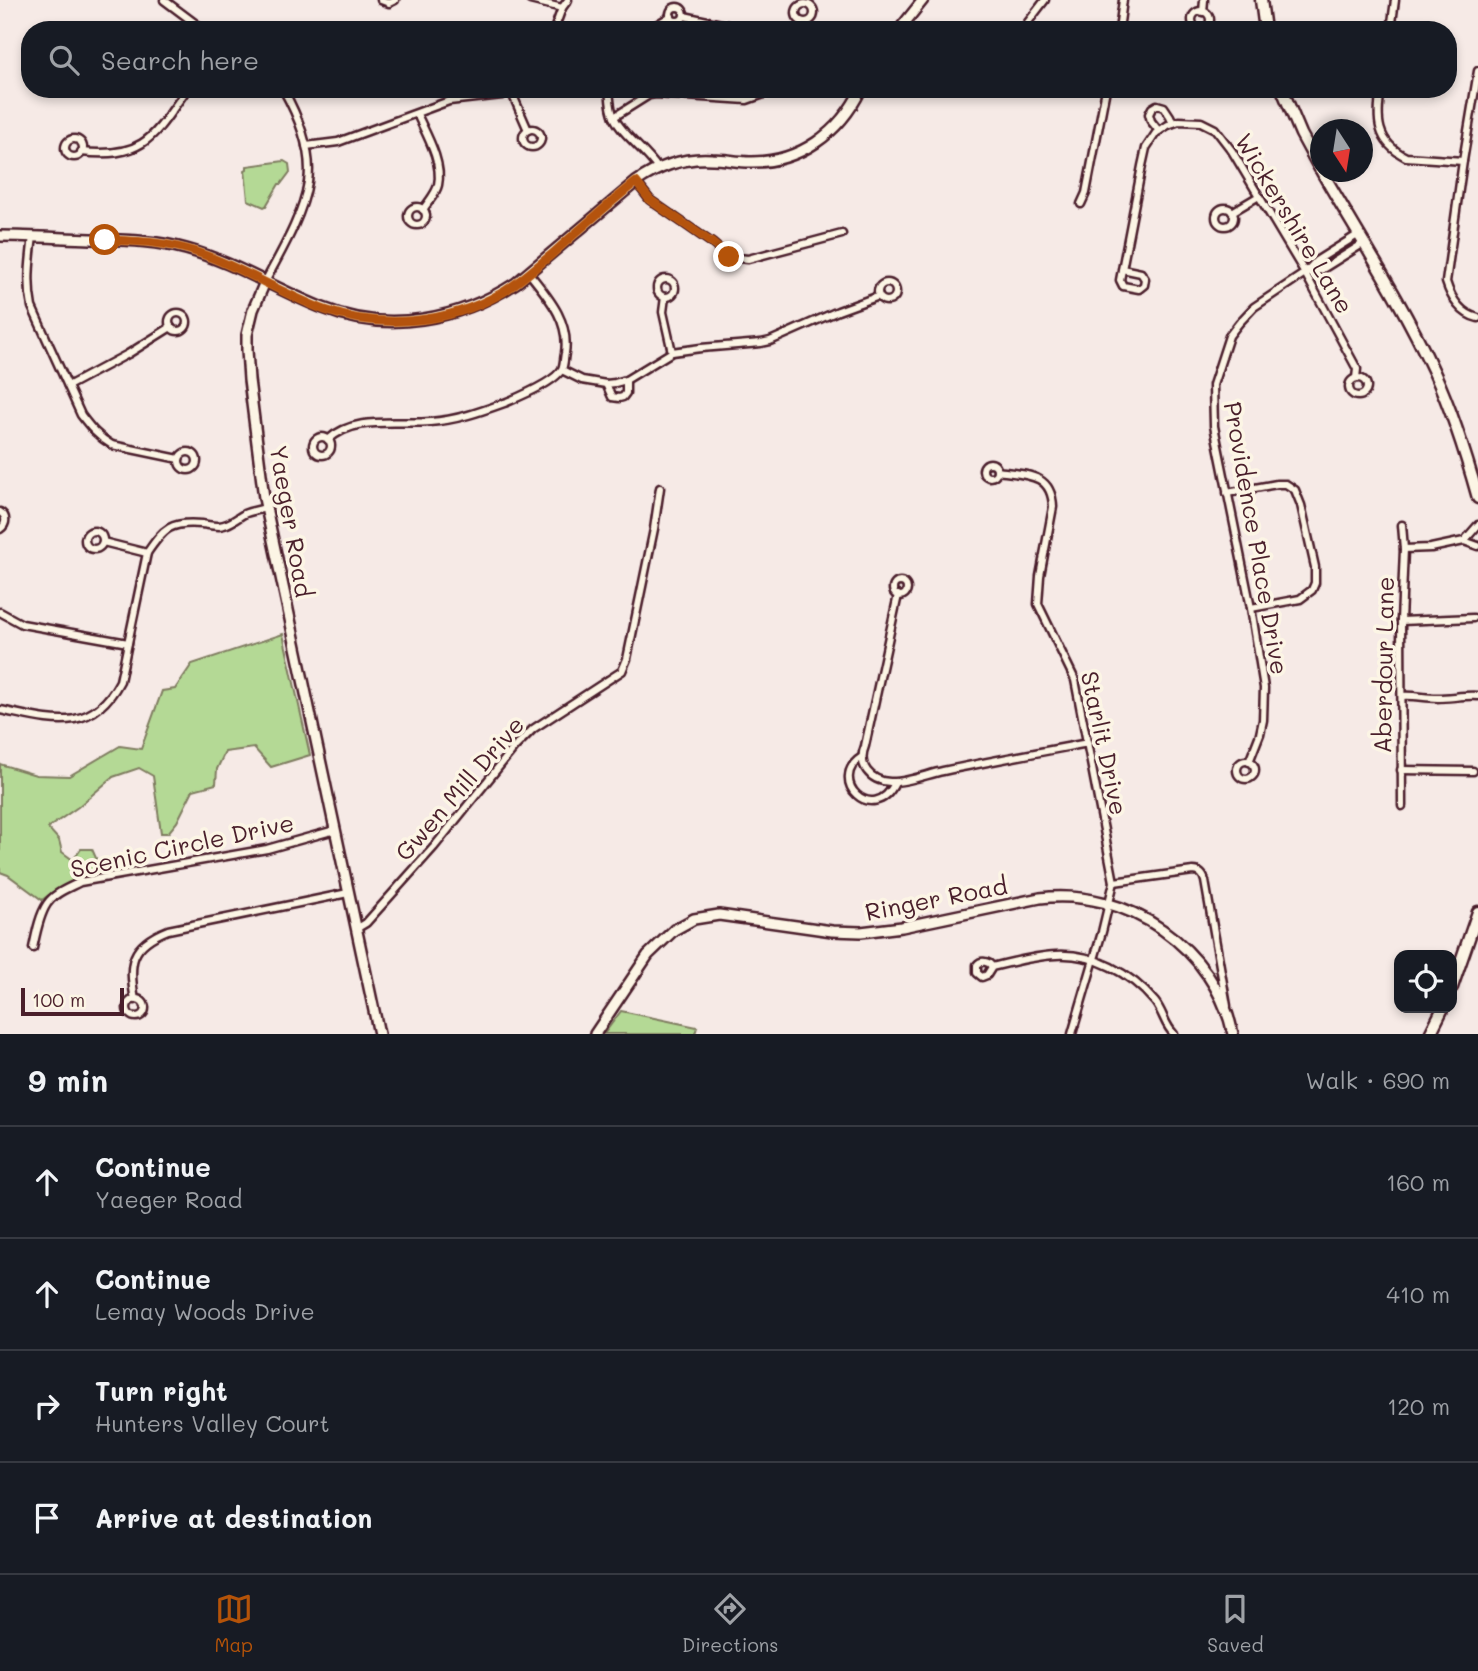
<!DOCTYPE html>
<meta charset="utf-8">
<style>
:root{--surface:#171b24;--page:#20242c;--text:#f1f3f6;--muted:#9ea1a6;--line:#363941;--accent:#b45309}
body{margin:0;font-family:Mali,sans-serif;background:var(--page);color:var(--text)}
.controls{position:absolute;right:21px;bottom:21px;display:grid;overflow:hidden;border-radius:14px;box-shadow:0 4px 10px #0003}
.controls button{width:63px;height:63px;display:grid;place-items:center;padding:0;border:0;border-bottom:2px solid var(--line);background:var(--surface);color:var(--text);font:35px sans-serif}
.compass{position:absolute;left:1310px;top:119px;width:63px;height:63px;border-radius:50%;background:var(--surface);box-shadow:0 4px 10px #0003;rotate:168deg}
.scale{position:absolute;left:21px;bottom:18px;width:103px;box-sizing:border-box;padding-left:7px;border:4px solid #4a1f2b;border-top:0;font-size:19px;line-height:24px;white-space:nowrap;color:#4a1f2b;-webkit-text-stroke:5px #fcf5e5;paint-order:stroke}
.stop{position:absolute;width:21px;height:21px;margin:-16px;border:5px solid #b45309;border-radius:50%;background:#fff}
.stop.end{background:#b45309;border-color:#fff;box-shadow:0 2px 7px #0008}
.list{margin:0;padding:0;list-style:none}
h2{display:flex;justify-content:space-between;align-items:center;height:91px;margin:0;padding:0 28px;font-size:30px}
h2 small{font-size:23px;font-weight:400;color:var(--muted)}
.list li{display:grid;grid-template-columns:46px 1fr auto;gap:21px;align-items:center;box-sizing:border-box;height:112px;padding:0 28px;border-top:2px solid var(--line)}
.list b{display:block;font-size:26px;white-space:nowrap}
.list p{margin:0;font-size:23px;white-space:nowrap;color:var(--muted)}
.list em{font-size:23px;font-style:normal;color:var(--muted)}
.icon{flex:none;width:38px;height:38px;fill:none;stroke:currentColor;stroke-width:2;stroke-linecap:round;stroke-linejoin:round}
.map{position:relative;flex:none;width:1478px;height:1034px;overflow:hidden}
.search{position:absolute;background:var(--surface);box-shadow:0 4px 10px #0003;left:21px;right:21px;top:21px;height:77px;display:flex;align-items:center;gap:18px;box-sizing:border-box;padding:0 24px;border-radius:28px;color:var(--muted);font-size:26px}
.sheet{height:539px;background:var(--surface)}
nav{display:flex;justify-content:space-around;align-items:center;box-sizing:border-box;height:98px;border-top:2px solid var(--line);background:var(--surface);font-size:19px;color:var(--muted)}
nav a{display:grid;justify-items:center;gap:4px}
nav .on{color:var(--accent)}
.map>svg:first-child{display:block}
</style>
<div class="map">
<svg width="1478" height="1034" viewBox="0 0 1478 1034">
<rect width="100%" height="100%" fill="#f6eae6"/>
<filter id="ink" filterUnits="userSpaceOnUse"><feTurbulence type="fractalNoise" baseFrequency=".0143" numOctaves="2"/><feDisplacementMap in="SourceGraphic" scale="14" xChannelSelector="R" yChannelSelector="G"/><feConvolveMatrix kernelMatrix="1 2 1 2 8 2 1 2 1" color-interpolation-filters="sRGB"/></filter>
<g filter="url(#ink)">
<!-- green -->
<g fill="#b4d995" stroke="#7f7c60" stroke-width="2">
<polygon points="284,161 289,164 290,172 281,184 279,184 266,206 264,207 248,200 245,170 247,169 247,166"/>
<path d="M283,634L310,755L271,767L254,748L225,752L217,769L216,784L193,790L177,822L168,833H161L153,776L139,768L113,777L78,807L48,828L59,840L62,852L73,860L81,849H92L96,858L94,867L103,873C76,879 64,883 42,900L8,875L0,872V764L36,775L69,776L120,746L141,749L162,691L175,689L192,664Z"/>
<polygon points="621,1011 697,1027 695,1034 604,1034"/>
</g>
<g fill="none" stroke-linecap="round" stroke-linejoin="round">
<!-- street casing -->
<g stroke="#4a1f2b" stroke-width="11">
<g id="street">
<polyline points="164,0 204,30"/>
<polyline points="381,0 389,3 395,0"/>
<polyline points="530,0 562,8"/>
<circle cx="805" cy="13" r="9"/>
<circle cx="677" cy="14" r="7"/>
<circle cx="1201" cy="20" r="9"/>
<polyline points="1203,12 1204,0"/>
<polyline points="684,16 740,28"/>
<polyline points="554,30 562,8 568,0"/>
<polyline points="648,30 671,16"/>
<polyline points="1022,30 1045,0"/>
<polyline points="1119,30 1123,0"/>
<polyline points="1391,30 1395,0"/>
<path d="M1478,71L1463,161L1446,282C1451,298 1461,314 1478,318"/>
<path d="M609,89C610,98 610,109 614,117C622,135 646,150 658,169"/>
<polyline points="845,89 859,93"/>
<path d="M1381,89C1376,119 1376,142 1406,157L1463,161"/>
<polyline points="511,91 528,130"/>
<path d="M417,114C426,134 443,162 438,185C436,194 428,202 423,210"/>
<polyline points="614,117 649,95 656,94 747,100 778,89"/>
<circle cx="532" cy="138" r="9"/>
<polyline points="1159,131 1151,121 1149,114 1152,108 1157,105 1164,107 1170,116 1173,123"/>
<circle cx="74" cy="148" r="9"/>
<polyline points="306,146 338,142 449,101 502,95 514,89"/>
<path d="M81,152C145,159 154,136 187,89"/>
<polyline points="636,182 650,200 712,243 728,257 748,259 842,234"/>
<polyline points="1081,204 1086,193 1106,89"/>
<circle cx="417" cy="216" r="9"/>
<circle cx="1225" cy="217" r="9"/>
<polyline points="1232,212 1259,196"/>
<path d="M33,236C30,261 27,283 32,307L81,415C90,427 98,437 112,445L179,459"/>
<polyline points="1122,269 1141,273 1145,279 1144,285 1139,289 1123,286 1120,280 1142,166 1146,148 1156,133 1168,125 1179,121 1201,122 1215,129 1232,151 1305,273 1357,369 1356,378"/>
<polyline points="1306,272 1321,270 1364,243"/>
<circle cx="666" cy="288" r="9"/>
<path d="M265,282C281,252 303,215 308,182C313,150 298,116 283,89"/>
<circle cx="887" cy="292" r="9"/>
<polyline points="665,297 663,312 672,352"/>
<circle cx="178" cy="322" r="9"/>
<polyline points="562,370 582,380 606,384 615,383 626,380 672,352 701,348 761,343 770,341 838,311 879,296"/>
<circle cx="1358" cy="387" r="9"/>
<polyline points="606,384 612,397 619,398 623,397 626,393 626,380"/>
<polyline points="68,386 128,354 171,327"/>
<circle cx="322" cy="446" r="9"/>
<path d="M328,440C355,415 396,425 430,422C458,420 482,411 507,402C521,396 555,382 562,369C564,365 564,358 565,353C570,321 548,297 529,273"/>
<circle cx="188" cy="461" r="9"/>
<circle cx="990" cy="470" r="7"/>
<path d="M997,471C1024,475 1052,472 1053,507L1040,576L1038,604L1075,680L1114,882L1102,932L1072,1034"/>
<polyline points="1227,493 1277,484 1286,484 1295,490 1301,505 1315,567 1315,583 1312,590 1300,599 1251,608"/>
<path d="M0,512C7,516 7,524 0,529"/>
<polyline points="1402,525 1404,549 1401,621 1402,806"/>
<circle cx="94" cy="540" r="9"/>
<polyline points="1464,541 1478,546"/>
<polyline points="103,542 147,553"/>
<polyline points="1404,549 1431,548 1464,541 1478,525"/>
<circle cx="900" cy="589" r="7"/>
<path d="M898,595L865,746C857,765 870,781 890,782C906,783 928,774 943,771C991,761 1040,752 1088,743"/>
<polyline points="0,612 22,624 128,643"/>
<polyline points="1401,621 1473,618"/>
<path d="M1402,696C1414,695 1425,698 1437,698C1451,698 1464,695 1478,696"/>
<path d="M0,710C50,720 91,736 120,681L147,553C164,528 171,521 202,524C208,525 213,526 219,526C230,525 235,519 244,514C250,511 259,510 266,508"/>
<path d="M862,757C826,779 873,827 895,783"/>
<circle cx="1246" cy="770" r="9"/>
<polyline points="1249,762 1260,734 1263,720 1264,688 1251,608 1214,426 1213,385 1229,336 1239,323 1254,307 1305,273 1316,261 1359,234"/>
<polyline points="1401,770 1473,771"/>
<path d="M1114,882L1193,871C1200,871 1203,874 1205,881L1227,1006"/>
<polyline points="356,929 366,923 434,847 514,748 533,729 622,671 627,659 654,529 660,488"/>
<path d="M33,948C36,934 39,916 47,904C54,893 69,888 80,882L267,849L335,830"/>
<path d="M992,967L987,975L982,977L977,973V965C981,960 989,961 992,967C1012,962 1034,956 1056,955C1094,953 1131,973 1155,1002C1163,1012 1165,1026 1174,1034"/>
<circle cx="136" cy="1008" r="9"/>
<path d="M135,1000C128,963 130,945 168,930L348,893"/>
</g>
</g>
<!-- secondary casing -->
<g stroke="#4a1f2b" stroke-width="14">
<g id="secondary">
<polyline points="899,30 923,0"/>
<path d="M0,236C30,236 60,238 91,239C122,240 155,240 186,249C234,262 277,290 323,308C387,334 459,320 516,283L636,182C659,166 684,157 712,159C725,159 737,162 750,162C799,163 840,133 861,89"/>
<polyline points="265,282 253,310 247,335 247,350 249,380 264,498 379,1034"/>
<path d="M595,1034L648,955L674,930L694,919L719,915L832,931L861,932L902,927L1040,898C1127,887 1215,948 1233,1034"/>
</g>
</g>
<!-- primary casing -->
<g stroke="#4a1f2b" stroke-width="15">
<g id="primary">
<polyline points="1261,0 1265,30"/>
<polyline points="1282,89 1301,134 1320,169"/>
<path d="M1322,172C1360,238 1402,302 1434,372C1453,413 1466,455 1478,498"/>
<polyline points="1452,987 1478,912"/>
<polyline points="1430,1034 1443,1008"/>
</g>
</g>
<!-- street -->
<use href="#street" stroke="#fcf5e5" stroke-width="6"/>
<!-- secondary -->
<use href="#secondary" stroke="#fcf5e5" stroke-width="9"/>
<!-- primary -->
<use href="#primary" stroke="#fcf5e5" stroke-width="10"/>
</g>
</g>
<g fill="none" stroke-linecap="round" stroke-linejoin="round" filter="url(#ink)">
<!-- route -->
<path stroke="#b45309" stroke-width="9" d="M105,240C137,241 169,242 199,253C243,268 282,294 325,310C382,330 449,323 500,294C519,283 535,268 551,255C579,230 607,205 636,182L650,200L712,243L729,257"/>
</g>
<g text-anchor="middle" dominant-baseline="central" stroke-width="7" stroke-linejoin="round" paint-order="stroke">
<!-- street labels -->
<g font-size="24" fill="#4a1f2b" stroke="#fcf5e5">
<text transform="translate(1295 223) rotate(59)">Wickershire Lane</text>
<text transform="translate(292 521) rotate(80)">Yaeger Road</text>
<text transform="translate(1257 538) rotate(80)">Providence Place Drive</text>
<text transform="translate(1383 665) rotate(-89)">Aberdour Lane</text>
<text transform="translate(1105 743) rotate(78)">Starlit Drive</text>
<text transform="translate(459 788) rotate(-49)">Gwen Mill Drive</text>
<text transform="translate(182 845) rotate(-12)">Scenic Circle Drive</text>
<text transform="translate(936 898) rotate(-11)">Ringer Road</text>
</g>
</g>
</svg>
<div class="controls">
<button><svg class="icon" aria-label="locate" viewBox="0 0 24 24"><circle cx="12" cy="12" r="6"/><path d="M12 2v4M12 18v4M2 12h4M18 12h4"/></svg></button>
</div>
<svg class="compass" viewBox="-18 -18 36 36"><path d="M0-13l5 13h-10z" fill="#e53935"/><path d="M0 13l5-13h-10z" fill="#9ea1a6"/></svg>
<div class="scale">100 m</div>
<div class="stop" style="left:105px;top:240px"></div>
<div class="stop end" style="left:729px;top:257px"></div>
<div class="search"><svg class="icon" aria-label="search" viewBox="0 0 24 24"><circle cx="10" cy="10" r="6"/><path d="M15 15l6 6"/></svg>Search here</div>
</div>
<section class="sheet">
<h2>9 min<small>Walk · 690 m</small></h2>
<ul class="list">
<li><svg class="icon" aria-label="ahead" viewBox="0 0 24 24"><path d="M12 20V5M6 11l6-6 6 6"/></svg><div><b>Continue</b><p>Yaeger Road</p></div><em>160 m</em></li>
<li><svg class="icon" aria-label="ahead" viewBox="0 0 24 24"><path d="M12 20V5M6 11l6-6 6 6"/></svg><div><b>Continue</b><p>Lemay Woods Drive</p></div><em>410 m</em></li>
<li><svg class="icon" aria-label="right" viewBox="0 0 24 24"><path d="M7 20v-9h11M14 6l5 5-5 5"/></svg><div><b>Turn right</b><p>Hunters Valley Court</p></div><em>120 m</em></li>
<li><svg class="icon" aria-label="arrive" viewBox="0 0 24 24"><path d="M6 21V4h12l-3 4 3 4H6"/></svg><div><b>Arrive at destination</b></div></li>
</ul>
</section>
<nav>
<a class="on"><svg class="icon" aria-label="map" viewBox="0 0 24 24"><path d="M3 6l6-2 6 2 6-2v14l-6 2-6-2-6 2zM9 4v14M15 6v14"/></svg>Map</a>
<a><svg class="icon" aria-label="directions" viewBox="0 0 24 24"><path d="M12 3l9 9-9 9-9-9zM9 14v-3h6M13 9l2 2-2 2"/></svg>Directions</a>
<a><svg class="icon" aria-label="saved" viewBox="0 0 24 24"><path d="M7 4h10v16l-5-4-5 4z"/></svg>Saved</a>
</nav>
